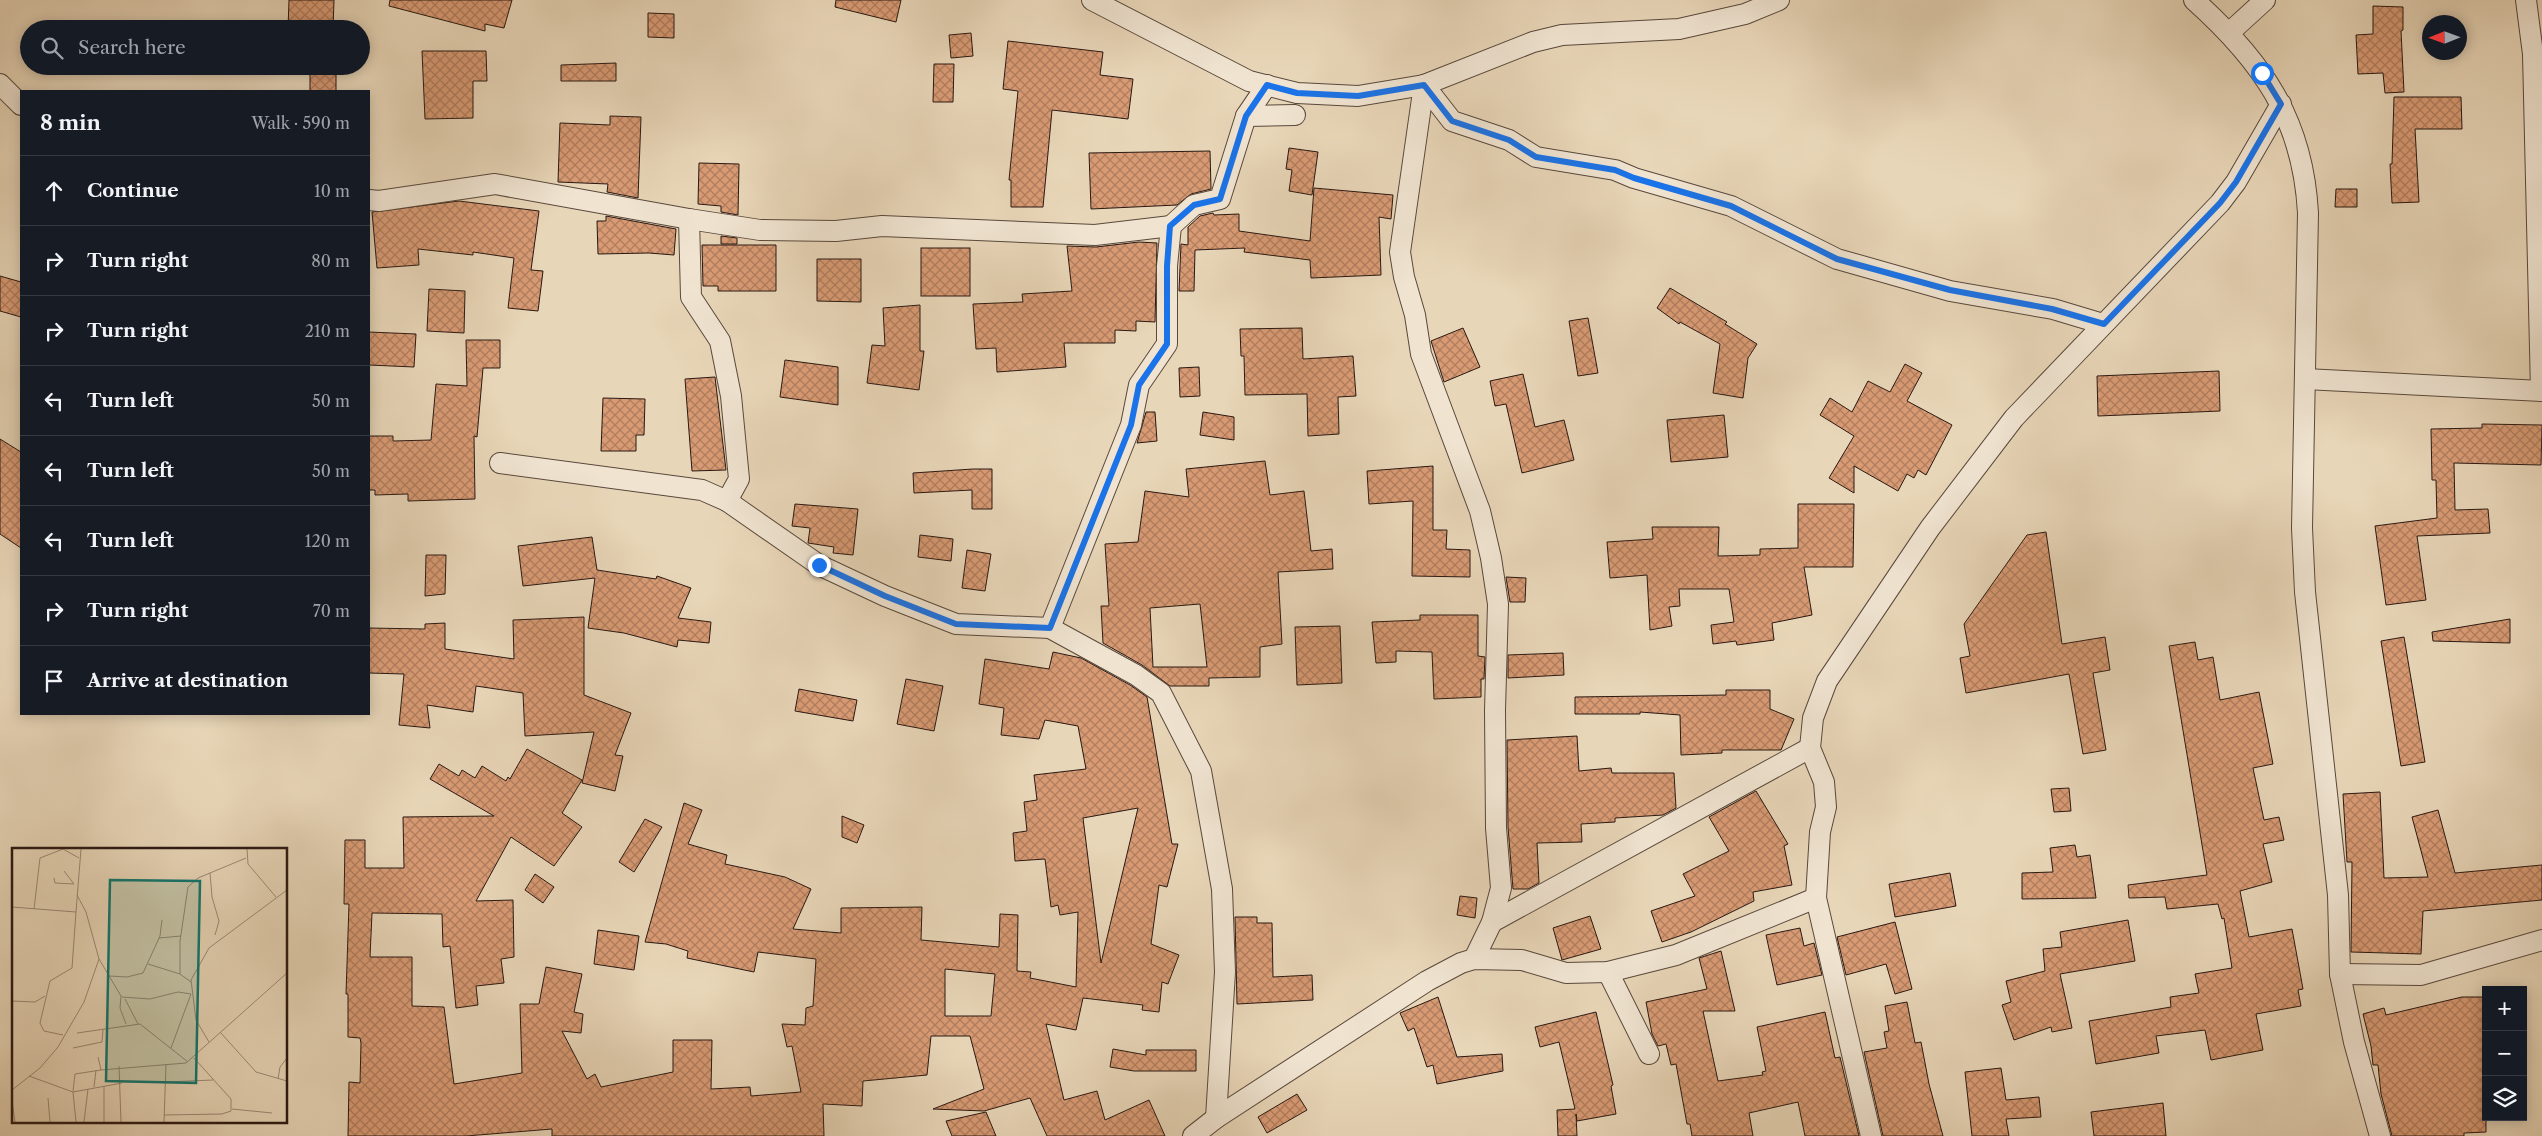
<!DOCTYPE html>
<meta charset="utf-8">
<style>
:root{--surface:#171b24;--page:#242831;--text:#f1f3f6;--muted:#9ea1a6;--line:#363941}
body{margin:0;font-family:"Libre Caslon Text",serif;background:var(--page);color:var(--text)}
.controls{position:absolute;right:15px;bottom:15px;display:grid;overflow:hidden;border-radius:0px;box-shadow:0 2px 12px #0003}
.controls button{width:45px;height:45px;display:grid;place-items:center;padding:0;border:0;border-bottom:1px solid var(--line);background:var(--surface);color:var(--text);font:25px sans-serif}
.compass{position:absolute;left:2422px;top:15px;width:45px;height:45px;border-radius:50%;background:var(--surface);box-shadow:0 2px 12px #0003;rotate:269deg}
.stop{position:absolute;width:15px;height:15px;margin:-11px;border:4px solid #1a73e8;border-radius:50%;background:#fff}
.stop.end{background:#1a73e8;border-color:#fff;box-shadow:0 1px 5px #0008}
.list{margin:0;padding:0;list-style:none}
h2{display:flex;justify-content:space-between;align-items:center;height:65px;margin:0;padding:0 20px;font-size:21px}
h2 small{font-size:16px;font-weight:400;color:var(--muted)}
.list li{display:grid;grid-template-columns:32px 1fr auto;gap:15px;align-items:center;box-sizing:border-box;height:70px;padding:0 20px;border-top:1px solid var(--line)}
.list b{display:block;font-size:19px;white-space:nowrap}
.list em{font-size:16px;font-style:normal;color:var(--muted)}
.icon{flex:none;width:28px;height:28px;fill:none;stroke:currentColor;stroke-width:2;stroke-linecap:round;stroke-linejoin:round}
.map{position:relative;flex:none;width:2542px;height:1136px;overflow:hidden}
.search{position:absolute;background:var(--surface);box-shadow:0 2px 12px #0003;left:20px;top:20px;width:350px;height:55px;display:flex;align-items:center;gap:12px;box-sizing:border-box;padding:0 18px;border-radius:28px;color:var(--muted);font-size:19px}
.panel{position:absolute;background:var(--surface);box-shadow:0 2px 12px #0003;left:20px;top:90px;width:350px;height:625px;border-radius:0px}
.map>svg:first-child{display:block}
</style>
<div class="map">
<svg width="2542" height="1136" viewBox="0 0 2542 1136">
<defs>
<pattern id="building-cross-hatch" width="8" height="8" patternUnits="userSpaceOnUse" patternTransform="scale(1.25)"><rect width="8" height="8" fill="#d99b74"/><path d="M0 0l8 8M0 8l8-8" fill="none" stroke="#b07d5e"/></pattern>
</defs>
<rect width="100%" height="100%" fill="#e8d6b8"/>
<filter id="stains"><feTurbulence type="fractalNoise" baseFrequency=".004" numOctaves="4"/><feColorMatrix values="0 0 0 0 .2 0 0 0 0 .09 0 0 0 0 .02 0 0 0 .5 -.17"/></filter>
<radialGradient id="worn" r=".72"><stop offset=".6" stop-color="#630" stop-opacity="0"/><stop offset="1" stop-color="#630" stop-opacity=".3"/></radialGradient>
<!-- building -->
<g fill="url(#building-cross-hatch)" stroke="#291812" fill-rule="evenodd">
<polygon points="289,0 334,0 333,29 288,29"/>
<polygon points="390,0 512,0 504,28 485,24 485,31 389,6"/>
<polygon points="836,0 901,0 896,22 835,7"/>
<polygon points="2373,6 2403,7 2403,30 2401,31 2404,92 2385,93 2383,73 2358,74 2356,35 2373,34"/>
<polygon points="648,13 674,14 674,38 648,37"/>
<polygon points="971,33 973,56 951,58 949,35"/>
<polygon points="1008,41 1103,52 1100,75 1133,79 1128,119 1052,110 1043,207 1011,207 1011,180 1009,180 1018,91 1003,89"/>
<polygon points="422,51 486,51 487,81 473,81 473,118 425,119"/>
<polygon points="616,63 616,81 561,81 561,65"/>
<polygon points="934,64 954,64 953,102 933,102"/>
<rect x="310" y="66" width="26" height="25"/>
<polygon points="2394,97 2461,97 2462,129 2415,129 2419,202 2392,203 2390,164 2392,164"/>
<polygon points="610,116 641,117 638,198 607,192 608,184 558,182 560,123 610,125"/>
<polygon points="1289,148 1318,152 1312,195 1289,191 1292,170 1286,169"/>
<polygon points="1210,151 1211,189 1191,194 1177,205 1091,209 1089,153"/>
<polygon points="699,163 739,164 738,215 721,212 721,206 698,204"/>
<polygon points="1314,188 1393,195 1391,219 1379,217 1381,275 1311,278 1310,260 1244,252 1245,248 1195,250 1194,291 1179,291 1181,244 1188,245 1188,227 1200,216 1213,213 1214,215 1239,214 1239,231 1310,241"/>
<polygon points="2336,189 2357,189 2357,207 2335,207"/>
<polygon points="459,201 539,211 531,270 543,271 538,311 508,308 514,258 473,252 473,255 418,249 419,265 377,268 372,212"/>
<polygon points="606,216 676,229 674,255 649,253 598,254 597,221 606,221"/>
<polygon points="721,236 737,238 737,244 721,244"/>
<polygon points="1139,242 1157,243 1155,322 1136,321 1136,331 1115,330 1115,343 1064,343 1066,367 997,372 996,348 976,349 973,304 1023,302 1022,294 1072,291 1067,246 1096,247"/>
<polygon points="702,245 776,245 776,291 718,291 718,286 703,286"/>
<rect x="921" y="248" width="49" height="48"/>
<polygon points="817,259 861,259 861,302 817,301"/>
<polygon points="0,276 21,282 21,317 0,311"/>
<polygon points="1670,288 1727,322 1725,324 1757,344 1748,358 1743,398 1713,393 1720,344 1680,322 1679,324 1657,308"/>
<polygon points="429,289 465,291 464,333 427,331"/>
<polygon points="920,305 920,351 924,351 919,390 867,383 872,345 885,346 883,308"/>
<polygon points="1588,318 1598,373 1578,376 1569,321"/>
<polygon points="1302,328 1303,359 1353,356 1356,396 1338,397 1339,434 1308,436 1307,394 1245,395 1244,356 1241,356 1240,329"/>
<polygon points="1463,328 1480,367 1444,382 1431,341"/>
<polygon points="369,332 416,334 414,367 369,365"/>
<polygon points="466,340 500,340 500,368 483,368 477,437 474,436 475,499 408,501 408,494 375,495 375,490 369,490 369,436 393,436 393,441 431,440 436,384 467,386"/>
<polygon points="785,360 838,367 838,405 780,397"/>
<polygon points="1905,364 1922,373 1907,401 1952,425 1926,475 1918,470 1914,478 1907,474 1898,491 1854,466 1854,493 1829,478 1854,436 1820,415 1830,398 1852,412 1868,381 1890,392"/>
<polygon points="1199,367 1200,396 1180,397 1179,368"/>
<polygon points="2219,371 2220,411 2098,416 2097,376"/>
<polygon points="1523,374 1535,427 1564,420 1574,460 1522,473 1506,404 1495,406 1490,381"/>
<polygon points="715,377 726,470 692,471 685,379"/>
<polygon points="603,398 645,399 644,435 636,435 636,451 601,451"/>
<polygon points="1146,412 1155,412 1157,441 1137,443"/>
<polygon points="1203,412 1234,417 1234,440 1200,435"/>
<polygon points="1724,415 1728,457 1671,462 1667,420"/>
<polygon points="2482,424 2542,425 2541,465 2454,463 2455,510 2488,509 2490,533 2417,536 2426,600 2386,605 2375,526 2437,518 2436,480 2432,480 2431,429 2482,428"/>
<polygon points="0,439 21,452 21,548 0,534"/>
<path d="M1265,461L1270,495L1304,491L1311,551L1332,549L1333,569L1278,572L1282,644L1260,647V677L1209,678V686H1170L1142,665L1103,643L1101,606H1109L1105,544L1138,542L1145,491L1189,497L1186,469ZM1200,604L1207,667H1153L1150,608Z"/>
<polygon points="1433,466 1433,530 1447,530 1446,549 1470,550 1470,577 1412,576 1413,501 1369,504 1367,471"/>
<polygon points="973,469 992,469 992,509 972,509 972,490 914,493 913,473"/>
<polygon points="795,504 858,509 853,555 833,553 834,547 808,543 810,528 792,526"/>
<polygon points="1798,504 1854,504 1853,567 1804,567 1812,615 1772,623 1774,640 1737,645 1736,641 1713,644 1711,625 1734,622 1729,589 1679,589 1680,606 1669,607 1672,626 1650,630 1647,575 1610,578 1607,542 1653,539 1652,527 1719,527 1718,556 1760,555 1760,549 1798,548"/>
<polygon points="2046,532 2062,644 2105,637 2110,670 2093,673 2106,750 2083,754 2069,674 1966,693 1960,658 1970,656 1964,624 2027,535"/>
<polygon points="920,535 953,539 951,561 918,557"/>
<polygon points="592,537 597,570 656,579 657,576 691,588 678,618 711,622 709,643 678,640 677,647 624,633 588,628 595,578 523,586 518,546"/>
<polygon points="967,550 991,554 985,591 962,588"/>
<polygon points="426,555 446,555 445,594 425,596"/>
<polygon points="1506,577 1526,578 1525,602 1510,602"/>
<polygon points="1420,615 1478,615 1478,656 1485,657 1484,679 1481,679 1481,697 1434,699 1432,652 1396,651 1396,662 1376,663 1372,622 1420,620"/>
<polygon points="584,617 584,695 631,713 615,755 623,756 615,791 582,783 594,732 525,736 523,693 476,686 473,712 427,705 430,728 399,725 404,674 369,673 369,628 425,629 425,624 445,623 445,649 514,659 513,620"/>
<polygon points="2510,619 2510,643 2433,641 2432,632"/>
<polygon points="1340,626 1342,683 1297,685 1295,627"/>
<polygon points="2404,637 2425,762 2401,766 2381,641"/>
<polygon points="2195,642 2198,660 2213,657 2220,700 2259,692 2273,764 2253,768 2264,820 2279,817 2284,840 2263,844 2272,882 2240,891 2249,937 2292,929 2303,989 2298,990 2301,1006 2256,1014 2263,1050 2211,1060 2205,1030 2156,1036 2159,1053 2096,1064 2089,1021 2171,1007 2170,997 2199,993 2195,974 2232,968 2224,918 2222,919 2218,904 2167,909 2165,897 2129,898 2128,885 2207,875 2169,646"/>
<path d="M1053,652L1081,658L1130,685L1147,697L1172,844H1178L1167,887L1159,885L1151,944L1179,955L1168,984L1162,982L1159,1012L1142,1010L1143,1005L1083,998L1076,1030L1046,1024L1064,1100L1097,1091L1105,1120L1149,1100L1165,1136H1047L1030,1098L984,1111L933,1109L984,1089L970,1036H931L927,1075L863,1081L862,1106L823,1104L824,1136H552V1129L466,1136H348L349,1082L360,1083L361,1043L360,1038L348,1037V994H346L349,904H344L345,840H365V868H404L403,817L494,816L430,779L439,764L459,776L462,770L475,778L482,766L506,781L508,777L510,779L527,749L582,780L562,813L582,827L554,866L511,837L476,901L513,900L514,957L501,959L504,983L476,986L478,1005L456,1008L450,946L443,947L442,914L372,913L370,957H412V1006L444,1007L454,1084L522,1073L520,1004H539L546,967L582,974L574,1012L583,1014L581,1033L562,1031L587,1079L595,1074L601,1087L673,1072V1040H712L711,1089L750,1087L751,1096L801,1092L792,1046L787,1047L782,1024L805,1025L806,1008L813,1006L816,959L758,952L754,972L687,958L688,951L666,944L645,942L684,803L702,810L688,844L727,855L725,864L785,877L811,889L793,929L841,933V908L922,907L921,940L999,947L1000,914L1018,915L1017,971L1031,972L1030,978L1076,987L1078,912L1060,915L1058,905L1051,907L1045,859L1015,861L1013,833L1027,831L1024,802L1037,800L1034,775L1086,769L1078,726L1045,720L1039,739L1001,735L1004,708L979,704L985,659L1049,669ZM1138,808L1101,963L1083,818ZM945,969L995,974L991,1016H945Z"/>
<polygon points="1563,653 1564,675 1508,678 1508,655"/>
<polygon points="906,679 943,686 934,731 897,724"/>
<polygon points="799,689 857,700 853,721 795,711"/>
<polygon points="1726,690 1770,690 1770,709 1794,719 1781,750 1722,750 1722,753 1681,755 1680,715 1640,712 1640,714 1575,714 1575,697 1726,695"/>
<polygon points="1577,736 1579,771 1611,768 1612,773 1674,773 1676,808 1663,815 1615,818 1615,822 1581,824 1582,842 1537,843 1539,883 1528,889 1513,889 1508,827 1507,740"/>
<polygon points="2069,788 2071,811 2054,812 2051,789"/>
<polygon points="1756,791 1788,844 1784,846 1792,885 1753,892 1754,901 1691,932 1662,942 1651,911 1695,896 1683,874 1729,851 1709,817"/>
<polygon points="2380,792 2384,878 2428,877 2412,817 2438,810 2455,873 2542,865 2542,900 2423,911 2421,954 2351,952 2352,862 2347,862 2343,794"/>
<polygon points="842,816 864,825 857,843 842,837"/>
<polygon points="645,819 662,827 634,872 619,862"/>
<polygon points="2075,845 2077,857 2090,855 2096,898 2022,899 2022,873 2053,872 2050,848"/>
<polygon points="1950,873 1956,906 1895,917 1889,884"/>
<polygon points="535,874 554,887 543,903 525,890"/>
<polygon points="1460,896 1477,898 1475,918 1457,915"/>
<polygon points="1590,916 1601,949 1562,960 1553,928"/>
<polygon points="1235,917 1257,917 1257,923 1272,923 1273,977 1312,975 1313,1000 1237,1004"/>
<polygon points="2128,920 2135,961 2060,974 2072,1028 2052,1032 2051,1027 2014,1040 2002,1005 2011,1002 2006,981 2045,971 2043,949 2062,947 2060,932"/>
<polygon points="1895,922 1912,989 1895,994 1886,964 1846,975 1837,937"/>
<polygon points="1800,928 1804,946 1814,943 1822,975 1777,985 1766,935"/>
<polygon points="598,930 639,936 634,970 594,964"/>
<polygon points="1721,951 1735,1011 1703,1011 1718,1081 1763,1075 1762,1072 1766,1071 1757,1027 1825,1012 1835,1058 1840,1057 1859,1136 1805,1136 1798,1102 1749,1113 1753,1136 1692,1136 1690,1124 1687,1124 1676,1064 1671,1065 1666,1044 1658,1046 1652,1034 1646,1002 1707,989 1699,958"/>
<polygon points="1438,997 1457,1057 1502,1054 1503,1071 1437,1084 1433,1065 1427,1067 1414,1028 1408,1031 1400,1013"/>
<polygon points="2462,997 2486,997 2486,1132 2464,1133 2464,1136 2392,1136 2381,1094 2378,1065 2373,1065 2371,1046 2363,1014 2384,1008 2386,1015"/>
<polygon points="1907,1002 1915,1043 1921,1042 1929,1084 1943,1136 1883,1136 1864,1052 1887,1048 1884,1032 1889,1031 1885,1006"/>
<polygon points="1596,1012 1613,1085 1611,1086 1616,1114 1577,1121 1576,1114 1577,1136 1558,1136 1557,1110 1575,1109 1559,1042 1540,1047 1535,1027"/>
<polygon points="1113,1049 1146,1055 1146,1050 1196,1050 1196,1071 1134,1071 1110,1067"/>
<polygon points="2001,1068 2006,1100 2039,1097 2041,1117 2006,1119 2009,1136 1972,1136 1965,1072"/>
<polygon points="1297,1094 1307,1110 1267,1133 1258,1117"/>
<polygon points="2163,1103 2166,1136 2094,1136 2091,1112"/>
<polygon points="986,1112 996,1136 952,1136 946,1121"/>
</g>
<g fill="none" stroke-linecap="round" stroke-linejoin="round">
<!-- minor casing -->
<g stroke="#59483c" stroke-width="22">
<g id="minor">
<polyline points="1092,0 1249,81 1297,93 1358,96 1424,85 1533,42 1562,35 1679,29 1745,14 1779,0"/>
<path d="M2194,0C2262,61 2303,119 2308,213L2302,528L2305,592L2338,895L2340,974L2354,1042L2380,1136"/>
<polyline points="2526,0 2533,54 2541,391"/>
<polyline points="2230,32 2265,0"/>
<polyline points="0,84 21,105"/>
<polyline points="1424,85 1400,252 1404,277 1415,315 1421,354 1480,511 1491,558 1498,604 1495,710 1496,828 1501,888 1492,922 1474,959"/>
<polyline points="1424,85 1452,121 1509,140 1536,157 1615,170 1634,178 1731,206 1837,259 1950,291 2053,309 2103,324"/>
<polyline points="1246,116 1295,115"/>
<polyline points="369,200 379,201 495,184 689,219 760,230 836,231 882,226 1095,235 1171,226"/>
<polyline points="689,219 691,297 720,341 731,396 739,479 727,501"/>
<polyline points="2305,379 2542,391"/>
<polyline points="500,463 702,490 727,501 819,565 885,596 956,624 1050,628 1136,675 1161,693 1201,771 1222,889 1225,972 1216,1118"/>
<polyline points="1050,628 1131,425 1139,385 1167,344 1167,266 1171,226 1194,205 1220,199 1246,116 1267,85"/>
<polyline points="1492,922 1810,748"/>
<polyline points="1608,972 1649,1054"/>
<polyline points="2340,974 2421,975 2542,940"/>
<polyline points="1193,1136 1216,1118 1427,981 1461,963 1474,959 1522,960 1566,973 1608,972 1676,955 1816,898"/>
<polyline points="1871,1136 1816,898 1820,832 1826,807 1824,782 1810,748 1813,718 1827,681 1930,528 2014,418 2220,203 2236,182 2281,104"/>
</g>
</g>
<!-- minor -->
<use href="#minor" stroke="#f0e4d1" stroke-width="20"/>
</g>
<g fill="none" stroke-linecap="round" stroke-linejoin="round">
<!-- route -->
<polyline stroke="#1a73e8" stroke-width="6" points="819,565 885,596 956,624 1050,628 1131,425 1139,385 1167,344 1167,266 1170,226 1194,205 1220,199 1246,116 1267,85 1297,93 1358,96 1424,85 1452,121 1509,140 1536,157 1615,170 1634,178 1731,206 1837,259 1950,290 2052,309 2104,324 2220,203 2236,182 2281,104 2262,73"/>
</g>
<!-- overview -->
<g transform="translate(12 848)">
<rect width="275" height="275" fill="#e8d6b8"/>
<path fill="none" stroke="#9c8a76" stroke-width="1" d="M51,1L67,10M235,1L236,16L264,49M52,23L62,36M198,25L200,49L207,73L203,87M42,30L43,35L62,36M65,47L74,64L87,111L109,148L108,160L114,176M0,59L64,64L69,1M22,61L28,10L51,1M147,90L169,88M136,116L168,126L179,134M168,126V93L176,39L186,30L234,10M97,128L115,129L131,125L148,88L150,72M110,149L138,151L166,144L179,146L159,200M113,151L126,176M0,153L23,154L33,148M208,184L244,224L275,233M65,185L128,176L176,214M51,187L32,183L28,175L38,133L60,120L64,64M197,194L184,172L179,132L197,100L275,42M61,200L90,194L91,181M86,209L89,222L174,215L275,125M107,218L109,274M17,228L61,244L110,235M266,231L268,219L275,210M153,234L201,232M92,238V274M82,239L84,222M0,242L28,220L46,199L72,154L87,111M61,243L63,226L89,222M61,244L64,274M36,250L38,274M0,253L3,274M220,261L260,265M152,267L210,266L219,263V251L182,210M72,274L76,241M152,274L154,216"/>
<path fill="#0f766e" fill-opacity="0.15" stroke="#0f766e" stroke-width="2.5" d="M98,32L188,33L184,235L94,233Z"/>
<rect width="275" height="275" fill="none" stroke="#291812" stroke-width="2.5"/>
</g>
<rect width="100%" height="100%" filter="url(#stains)"/>
<rect width="100%" height="100%" fill="url(#worn)"/>
</svg>
<div class="controls">
<button>+</button>
<button>−</button>
<button><svg class="icon" aria-label="layers" viewBox="0 0 24 24"><path d="M12 4l9 5-9 5-9-5zM3 14l9 5 9-5"/></svg></button>
</div>
<svg class="compass" viewBox="-18 -18 36 36"><path d="M0-13l5 13h-10z" fill="#e53935"/><path d="M0 13l5-13h-10z" fill="#9ea1a6"/></svg>
<div class="stop" style="left:2262px;top:73px"></div>
<div class="stop end" style="left:819px;top:565px"></div>
<div class="search"><svg class="icon" aria-label="search" viewBox="0 0 24 24"><circle cx="10" cy="10" r="6"/><path d="M15 15l6 6"/></svg>Search here</div>
<section class="panel">
<h2>8 min<small>Walk · 590 m</small></h2>
<ul class="list">
<li><svg class="icon" aria-label="ahead" viewBox="0 0 24 24"><path d="M12 20V5M6 11l6-6 6 6"/></svg><div><b>Continue</b></div><em>10 m</em></li>
<li><svg class="icon" aria-label="right" viewBox="0 0 24 24"><path d="M7 20v-9h11M14 6l5 5-5 5"/></svg><div><b>Turn right</b></div><em>80 m</em></li>
<li><svg class="icon" aria-label="right" viewBox="0 0 24 24"><path d="M7 20v-9h11M14 6l5 5-5 5"/></svg><div><b>Turn right</b></div><em>210 m</em></li>
<li><svg class="icon" aria-label="left" viewBox="0 0 24 24"><path d="M17 20v-9H6M10 6l-5 5 5 5"/></svg><div><b>Turn left</b></div><em>50 m</em></li>
<li><svg class="icon" aria-label="left" viewBox="0 0 24 24"><path d="M17 20v-9H6M10 6l-5 5 5 5"/></svg><div><b>Turn left</b></div><em>50 m</em></li>
<li><svg class="icon" aria-label="left" viewBox="0 0 24 24"><path d="M17 20v-9H6M10 6l-5 5 5 5"/></svg><div><b>Turn left</b></div><em>120 m</em></li>
<li><svg class="icon" aria-label="right" viewBox="0 0 24 24"><path d="M7 20v-9h11M14 6l5 5-5 5"/></svg><div><b>Turn right</b></div><em>70 m</em></li>
<li><svg class="icon" aria-label="arrive" viewBox="0 0 24 24"><path d="M6 21V4h12l-3 4 3 4H6"/></svg><div><b>Arrive at destination</b></div></li>
</ul>
</section>
</div>
